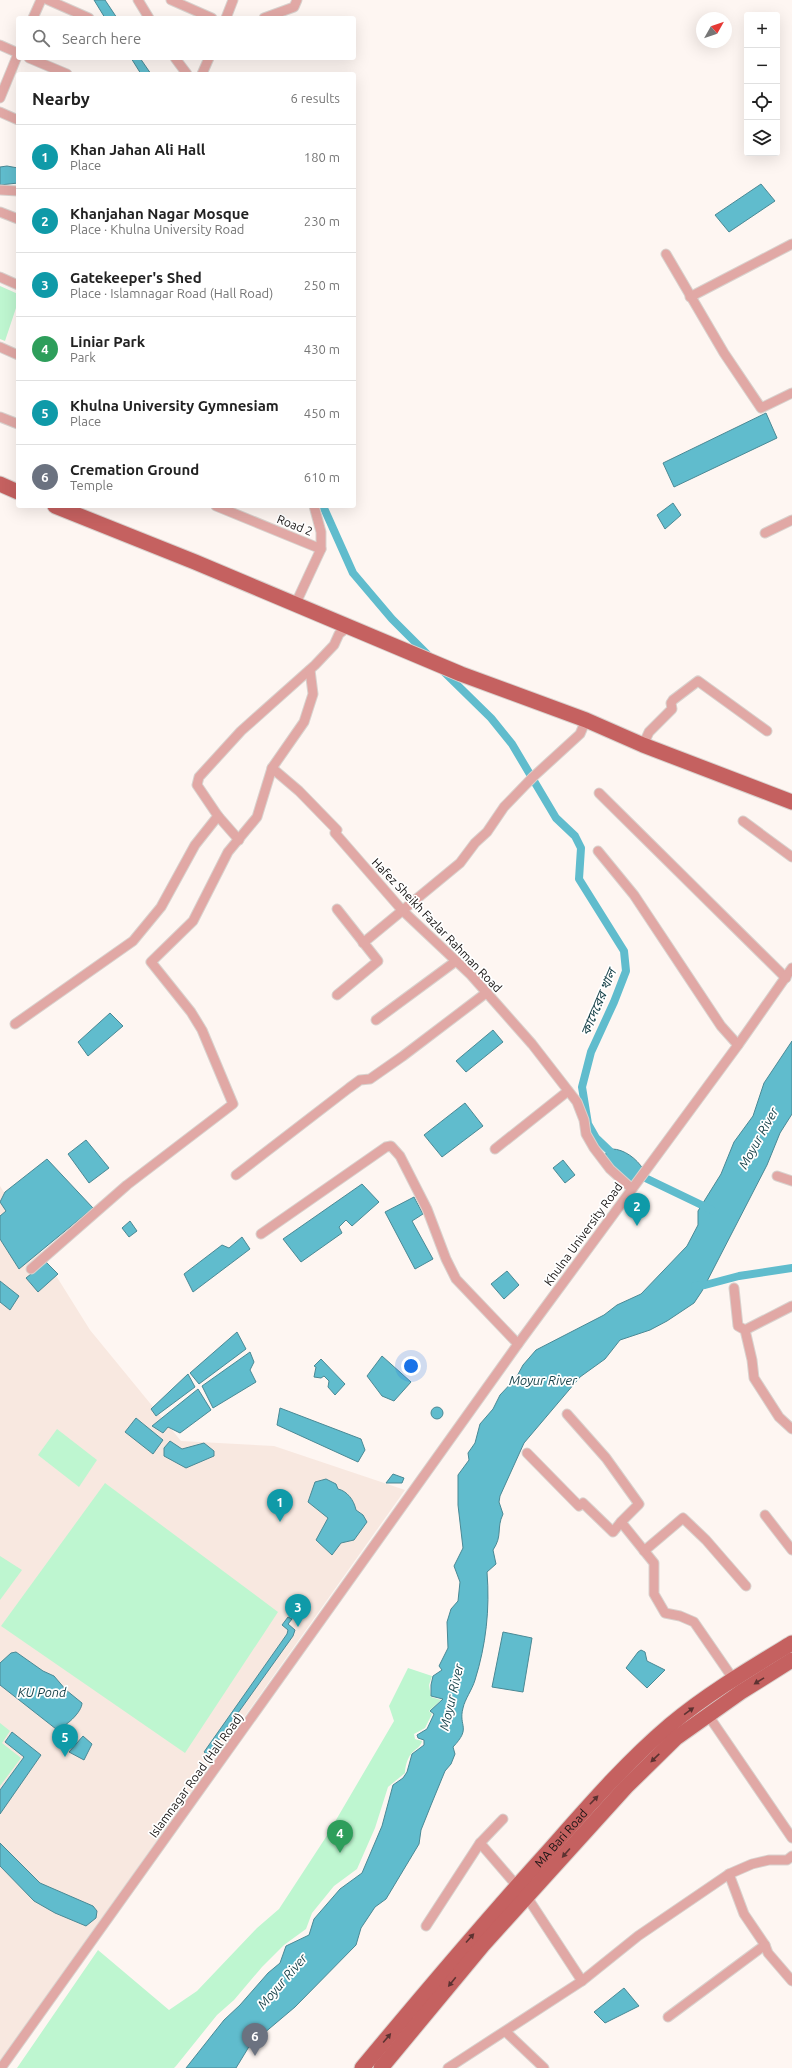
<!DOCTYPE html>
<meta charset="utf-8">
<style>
:root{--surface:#fff;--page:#f6f6f6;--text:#222;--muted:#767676;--line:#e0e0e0;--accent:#6f5c2a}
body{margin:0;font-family:Ubuntu,"Noto Sans Bengali",sans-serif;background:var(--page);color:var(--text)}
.controls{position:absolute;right:12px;top:12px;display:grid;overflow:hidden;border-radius:4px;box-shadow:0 4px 16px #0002}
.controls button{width:36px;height:36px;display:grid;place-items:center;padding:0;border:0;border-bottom:1px solid var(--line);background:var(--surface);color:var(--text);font:20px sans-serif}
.compass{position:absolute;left:696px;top:12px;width:36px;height:36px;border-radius:50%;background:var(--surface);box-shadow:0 4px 16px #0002;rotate:50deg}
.you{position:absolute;left:411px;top:1366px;width:14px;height:14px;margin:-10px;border:3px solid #fff;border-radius:50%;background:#1a73e8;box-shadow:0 0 0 6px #1a73e833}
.badge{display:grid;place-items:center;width:26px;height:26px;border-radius:50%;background:var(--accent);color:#fff;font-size:13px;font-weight:700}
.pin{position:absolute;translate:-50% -33px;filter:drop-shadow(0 1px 2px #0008)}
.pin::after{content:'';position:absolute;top:21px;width:14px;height:12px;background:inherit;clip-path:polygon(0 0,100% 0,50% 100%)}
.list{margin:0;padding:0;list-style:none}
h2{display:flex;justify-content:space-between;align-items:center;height:52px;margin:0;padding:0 16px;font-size:17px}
h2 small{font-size:13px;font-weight:400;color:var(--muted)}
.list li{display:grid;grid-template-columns:26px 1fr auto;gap:12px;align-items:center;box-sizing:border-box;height:64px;padding:0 16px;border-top:1px solid var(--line)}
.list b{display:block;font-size:15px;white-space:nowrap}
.list p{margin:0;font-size:13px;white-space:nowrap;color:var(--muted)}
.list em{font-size:13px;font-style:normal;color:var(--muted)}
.icon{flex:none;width:22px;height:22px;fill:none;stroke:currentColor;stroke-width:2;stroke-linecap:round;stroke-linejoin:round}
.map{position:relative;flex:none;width:792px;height:2068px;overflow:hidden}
.search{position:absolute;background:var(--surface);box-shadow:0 4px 16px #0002;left:16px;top:16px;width:340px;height:44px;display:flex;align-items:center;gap:10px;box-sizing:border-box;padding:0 14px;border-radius:4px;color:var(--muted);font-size:15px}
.panel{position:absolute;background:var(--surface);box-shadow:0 4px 16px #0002;left:16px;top:72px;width:340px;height:436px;border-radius:4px}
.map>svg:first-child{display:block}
</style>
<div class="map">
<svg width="792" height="2068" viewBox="0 0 792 2068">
<rect width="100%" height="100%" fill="#fef6f2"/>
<!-- built -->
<polygon fill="#f8e8e0" points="0,1186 90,1330 181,1441 274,1446 405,1490 0,2062"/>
<!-- green -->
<g fill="#bef6d0">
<polygon points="0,286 18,294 18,302 5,341 0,339"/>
<polygon points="57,1429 97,1460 79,1487 38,1455"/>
<polygon points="105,1483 278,1612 185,1753 1,1626"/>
<polygon points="0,1556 22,1570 0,1600"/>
<path d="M408,1668L432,1676L429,1685L431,1697L441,1700L429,1711L432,1714L425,1728L414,1734L415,1739L422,1741C421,1747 415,1749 411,1754C407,1759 405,1767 405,1773L388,1787L375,1828L357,1869L334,1886L312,1913L306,1929L284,1945L262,1967L234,2000L217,2015L176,2066L174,2068H17L98,1950L169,2010L197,1991L257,1928L279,1909L326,1837L394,1721L389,1706Z"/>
<polygon points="0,1723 10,1731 2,1743 21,1758 0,1786"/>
</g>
<!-- water -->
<g fill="#60bccd" stroke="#4a8995">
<polygon points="94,0 105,0 117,18 105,18"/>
<polygon points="131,58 140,58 151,74 141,74"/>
<polygon points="7,166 18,168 18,183 0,185 0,167"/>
<polygon points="761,184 775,201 729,232 715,215"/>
<polygon points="766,413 777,438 674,487 663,463"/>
<polygon points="673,503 681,515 665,529 657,515"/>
<polygon points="110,1013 123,1026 88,1056 78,1042"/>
<polygon points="493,1030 503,1042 466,1072 456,1061"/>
<path d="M792,1041V1114L780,1133L767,1165L702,1291L694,1303L667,1321L650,1330L620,1340L605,1359L580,1377L524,1443L500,1496L499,1502L503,1514C496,1529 503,1535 493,1550L496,1564L487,1572C490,1609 486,1645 475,1680C472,1690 465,1699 463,1708C458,1727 472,1727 453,1747L455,1754L451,1764L445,1771L431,1805L421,1830L419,1844L386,1899L375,1907L361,1928L356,1945L295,2007L250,2045L236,2068H186L224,2020L240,2005L268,1973L280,1963L286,1946L309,1935L314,1919L340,1889L362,1873L382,1826L393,1785L403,1778L407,1772L412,1754L424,1745V1740L418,1738L417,1735L427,1729L434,1714L430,1711L443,1699L431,1696V1685L433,1676L442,1670L439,1666L448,1648L447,1622L451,1609L458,1601L460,1582L454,1566L463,1548L458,1505V1475L469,1460L468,1453L475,1443L480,1424L493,1409L500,1395L516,1378L523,1365L536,1350L604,1315L617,1305L641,1294L687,1246L698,1225V1211L721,1174L734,1142L753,1116L764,1083Z"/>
<polygon points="465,1103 483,1126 442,1157 424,1135"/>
<polygon points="86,1140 109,1168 89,1183 68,1154"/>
<path d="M612,1149C624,1149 637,1159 643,1169L642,1172L637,1174V1179L631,1182L611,1165L605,1158L606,1153Z"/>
<polygon points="47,1159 93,1208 19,1269 0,1239 0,1216 6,1211 0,1202 5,1192"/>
<polygon points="563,1160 575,1175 565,1183 553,1168"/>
<polygon points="362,1184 379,1202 352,1226 346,1220 339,1227 342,1233 301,1262 283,1239"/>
<polygon points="414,1197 423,1214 412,1221 433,1259 415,1269 385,1212"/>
<polygon points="130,1221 137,1231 129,1237 122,1228"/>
<polygon points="242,1237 250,1249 193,1292 184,1274 222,1245 229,1248"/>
<polygon points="46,1262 58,1274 38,1292 26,1278"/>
<polygon points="507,1271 519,1285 504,1299 491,1284"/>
<polygon points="0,1281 19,1296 10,1310 0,1302"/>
<polygon points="237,1332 246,1349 199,1384 190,1373"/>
<polygon points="250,1352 254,1362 250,1370 256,1382 213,1408 202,1386"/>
<polygon points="382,1356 411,1382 394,1401 382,1396 367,1376"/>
<polygon points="321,1359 345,1384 335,1395 328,1387 329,1381 324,1376 321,1378 314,1377 316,1367 314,1366"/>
<polygon points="188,1374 195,1387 156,1416 151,1409"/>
<polygon points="198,1389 211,1410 180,1433 168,1427 163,1433 152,1426"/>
<circle cx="437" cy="1413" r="6"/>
<polygon points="280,1408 361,1439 365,1450 358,1462 277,1425"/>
<polygon points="136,1418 163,1440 153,1454 125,1432"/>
<polygon points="170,1441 182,1449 204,1443 214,1451 214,1456 186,1468 164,1456 164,1448"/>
<polygon points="393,1474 404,1478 402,1483 386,1483"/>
<path d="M326,1479L336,1484L338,1489C347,1491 354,1500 356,1510L363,1515L367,1522L354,1540L341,1543L332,1555L316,1540L328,1518L308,1502L315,1482Z"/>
<polygon points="288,1617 292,1619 288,1624 295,1630 293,1636 208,1755 204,1752 287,1634 288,1630 282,1625"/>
<polygon points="503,1632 532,1638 523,1692 492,1687"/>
<polygon points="641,1650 645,1652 647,1661 665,1670 647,1688 626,1668 638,1652"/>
<path d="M16,1652L43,1671L54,1676L66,1690L82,1703C82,1712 65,1728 56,1729L0,1685V1663L11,1653Z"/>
<polygon points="12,1732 41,1755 0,1814 0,1790 24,1757 5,1742"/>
<polygon points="83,1736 92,1744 84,1760 69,1752"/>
<polygon points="0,1843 40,1883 93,1906 97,1911 96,1918 86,1926 55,1913 34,1901 0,1866"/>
<polygon points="624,1988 639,2006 605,2023 594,2012"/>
</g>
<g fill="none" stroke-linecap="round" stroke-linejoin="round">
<!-- canal -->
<g stroke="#60bccd" stroke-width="8">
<polyline points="323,506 353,573 392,619 430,657"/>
<polyline points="442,670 491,718 512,744 556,818 575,836 581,848 579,879 624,951 626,971 614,1002 591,1052 582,1087 588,1124 596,1138 617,1158"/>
<polyline points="637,1174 712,1210"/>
<polyline points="695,1286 705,1285 739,1276 792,1268"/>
</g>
<!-- minor casing -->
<g stroke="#d9d2ce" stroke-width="11">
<g id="minor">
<polyline points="48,0 89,18"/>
<polyline points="138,0 149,18"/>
<polyline points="171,0 212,18"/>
<polyline points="33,18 41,0"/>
<polyline points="226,18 233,0"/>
<polyline points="264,18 294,7 297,0"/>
<polyline points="0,45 18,53"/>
<polyline points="29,58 67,74"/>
<polyline points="175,58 187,74"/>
<polyline points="202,74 209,58"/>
<polyline points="0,98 18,54"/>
<polyline points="0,112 18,120"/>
<polyline points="0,190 18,191"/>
<polyline points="0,212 18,219"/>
<polyline points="666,254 724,353 761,408 792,393"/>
<polyline points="0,277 18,285"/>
<polyline points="690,297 792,244"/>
<polyline points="0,347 18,355"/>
<polyline points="0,417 18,424"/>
<polyline points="216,506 321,549"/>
<polyline points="765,533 792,520"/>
<polyline points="295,605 321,549 321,532 314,506"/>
<polyline points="643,745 649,732 672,709 671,703 673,700 698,681 767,731"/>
<polyline points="272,768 299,791 337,830 335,833 402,910 471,975 532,1044 577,1102 584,1120 586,1134 594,1148 610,1169 631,1188"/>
<polyline points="599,793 786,978"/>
<polyline points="218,816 239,840"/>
<polyline points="743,821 792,857"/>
<polyline points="598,851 634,895 721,1026 738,1045"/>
<polyline points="363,943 460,863 475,843 487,832 504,807 533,777 580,734 586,720"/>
<polyline points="337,995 378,961 337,909"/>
<polyline points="376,1020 456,961"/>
<polyline points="15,1024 133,941 161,907 195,845 218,816 197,785 199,777 241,731 315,665 334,645 339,634 349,626"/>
<polyline points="495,1149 568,1091"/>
<polyline points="236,1175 349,1088 360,1080 370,1079 403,1056 486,993"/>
<polyline points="777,1176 792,1181"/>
<polyline points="261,1234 386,1147 391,1146 400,1156 427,1209 446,1259 456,1279 518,1344"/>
<polyline points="31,1269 127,1185 233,1104 202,1030 191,1012 151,962 193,921 228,852 257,817 272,768 304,722 313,694 310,670"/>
<polyline points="734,1288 738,1326 745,1330 752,1360 754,1378 779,1417 792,1429"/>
<polyline points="745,1330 792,1306"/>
<polyline points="567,1414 606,1458 639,1504 621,1522"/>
<polyline points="527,1453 579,1506 583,1503 613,1532 621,1522 654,1563 654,1594 665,1613 680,1616 694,1622 734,1680"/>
<polyline points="765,1515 792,1550"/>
<polyline points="644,1551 683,1518 706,1540 746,1586"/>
<polyline points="708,1715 792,1838"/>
<polyline points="480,1843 517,1886"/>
<polyline points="729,1874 744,1914 765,1945 768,1953 792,1981"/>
<polyline points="527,1897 582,1981"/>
<polyline points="426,1926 480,1843 503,1819"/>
<polyline points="668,2017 765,1945"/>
<polyline points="506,2032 544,2068"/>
<polyline points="1,2068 518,1344 738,1045 792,968"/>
<polyline points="448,2068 582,1981 638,1936 729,1874 752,1864 769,1860 787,1860 792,1856"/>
</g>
</g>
<!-- primary casing -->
<g stroke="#d9d2ce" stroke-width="17">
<g id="primary">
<polyline points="0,484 18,492"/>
<polyline points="55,506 195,562 461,674 586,720 643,745 792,802"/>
<path id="s1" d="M362,2068C422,1996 482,1925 545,1855C585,1810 624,1764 670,1725C707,1694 751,1668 792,1643"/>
<polyline points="381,2068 483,1945 626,1787 676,1738 741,1692 792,1660"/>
</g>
</g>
<!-- minor -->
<use href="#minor" stroke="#e1a8a5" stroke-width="9"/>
<!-- primary -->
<use href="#primary" stroke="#c56160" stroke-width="15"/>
</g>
<!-- one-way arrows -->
<defs><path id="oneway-solid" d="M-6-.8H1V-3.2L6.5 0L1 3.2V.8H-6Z"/></defs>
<g fill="#5c3231">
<use href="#oneway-solid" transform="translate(759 1681) rotate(148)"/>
<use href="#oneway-solid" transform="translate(689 1711) rotate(-36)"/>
<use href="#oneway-solid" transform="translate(655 1758) rotate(136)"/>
<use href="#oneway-solid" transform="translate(594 1800) rotate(-46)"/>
<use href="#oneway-solid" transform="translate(566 1853) rotate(131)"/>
<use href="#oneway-solid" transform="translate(470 1938) rotate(-48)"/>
<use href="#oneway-solid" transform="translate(452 1982) rotate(129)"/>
<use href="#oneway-solid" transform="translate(387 2038) rotate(-50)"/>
</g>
<g text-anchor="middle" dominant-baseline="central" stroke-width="3.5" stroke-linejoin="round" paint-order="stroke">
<!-- street labels -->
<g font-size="12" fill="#161312" stroke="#fff">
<text transform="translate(295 525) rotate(22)">Road 2</text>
<text transform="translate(437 925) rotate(46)">Hafez Sheikh Fazlar Rahman Road</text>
<text transform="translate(583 1234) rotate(-54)">Khulna University Road</text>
<text transform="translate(196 1775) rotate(-54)">Islamnagar Road (Hall Road)</text>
<text stroke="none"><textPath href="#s1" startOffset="304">MA Bari Road</textPath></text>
</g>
<!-- water labels -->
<g font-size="13" font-style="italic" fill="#143f46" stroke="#fff">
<text transform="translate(598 1002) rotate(-67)">কাদেরের খাল</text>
<text transform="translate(758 1138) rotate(-61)">Moyur River</text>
<text x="543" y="1380">Moyur River</text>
<text x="42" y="1692">KU Pond</text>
<text transform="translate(451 1697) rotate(-77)">Moyur River</text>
<text transform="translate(282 1981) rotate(-49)">Moyur River</text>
</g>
</g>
</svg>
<div class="controls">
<button>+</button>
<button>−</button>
<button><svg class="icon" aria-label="locate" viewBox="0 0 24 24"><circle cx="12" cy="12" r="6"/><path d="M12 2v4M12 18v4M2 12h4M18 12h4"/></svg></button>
<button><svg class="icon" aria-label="layers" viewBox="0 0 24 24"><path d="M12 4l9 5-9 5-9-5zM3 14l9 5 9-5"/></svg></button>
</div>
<svg class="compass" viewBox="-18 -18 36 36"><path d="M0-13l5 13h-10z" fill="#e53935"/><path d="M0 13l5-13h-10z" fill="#767676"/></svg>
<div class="you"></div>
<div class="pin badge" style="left:280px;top:1522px;background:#0f9aa8">1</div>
<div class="pin badge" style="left:637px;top:1226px;background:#0f9aa8">2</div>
<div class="pin badge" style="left:298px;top:1627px;background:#0f9aa8">3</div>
<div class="pin badge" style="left:340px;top:1853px;background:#2e9e5b">4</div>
<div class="pin badge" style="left:65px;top:1757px;background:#0f9aa8">5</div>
<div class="pin badge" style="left:255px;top:2056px;background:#6b7280">6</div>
<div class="search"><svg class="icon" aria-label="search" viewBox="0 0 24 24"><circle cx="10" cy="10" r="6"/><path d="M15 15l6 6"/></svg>Search here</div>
<section class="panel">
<h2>Nearby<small>6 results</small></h2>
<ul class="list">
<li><span class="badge" style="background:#0f9aa8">1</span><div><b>Khan Jahan Ali Hall</b><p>Place</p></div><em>180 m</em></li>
<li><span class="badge" style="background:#0f9aa8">2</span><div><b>Khanjahan Nagar Mosque</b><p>Place · Khulna University Road</p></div><em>230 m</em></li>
<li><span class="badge" style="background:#0f9aa8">3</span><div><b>Gatekeeper's Shed</b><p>Place · Islamnagar Road (Hall Road)</p></div><em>250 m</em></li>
<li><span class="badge" style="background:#2e9e5b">4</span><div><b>Liniar Park</b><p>Park</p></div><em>430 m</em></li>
<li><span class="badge" style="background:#0f9aa8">5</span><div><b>Khulna University Gymnesiam</b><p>Place</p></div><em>450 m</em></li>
<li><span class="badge" style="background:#6b7280">6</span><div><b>Cremation Ground</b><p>Temple</p></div><em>610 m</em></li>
</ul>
</section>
</div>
